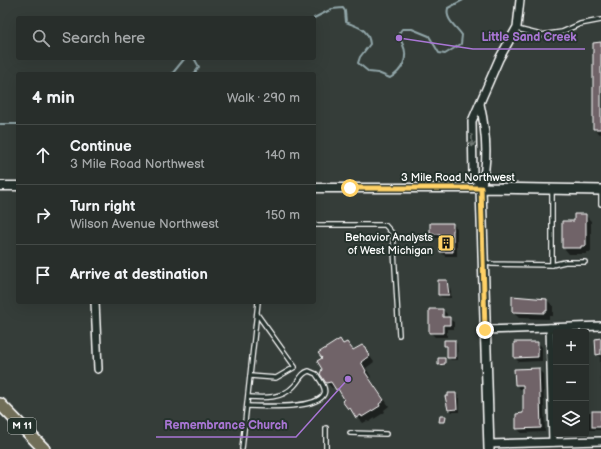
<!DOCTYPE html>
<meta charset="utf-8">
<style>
:root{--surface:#282e2b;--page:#303633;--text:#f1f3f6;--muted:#a5a8a9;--line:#444a47}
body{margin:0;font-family:"Balsamiq Sans",sans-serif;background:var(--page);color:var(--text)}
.controls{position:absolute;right:12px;bottom:12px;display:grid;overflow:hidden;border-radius:4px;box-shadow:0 4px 16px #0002}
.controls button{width:36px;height:36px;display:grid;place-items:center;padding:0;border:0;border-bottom:1px solid var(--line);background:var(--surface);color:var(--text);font:20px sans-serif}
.stop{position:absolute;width:12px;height:12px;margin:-9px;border:3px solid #ffd166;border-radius:50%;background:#fff}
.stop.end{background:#ffd166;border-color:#fff;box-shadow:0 1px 4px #0008}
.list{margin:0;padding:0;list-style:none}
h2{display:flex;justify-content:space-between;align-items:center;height:52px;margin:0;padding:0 16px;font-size:17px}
h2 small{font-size:13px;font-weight:400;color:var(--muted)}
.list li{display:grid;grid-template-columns:26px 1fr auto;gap:12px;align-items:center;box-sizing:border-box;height:60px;padding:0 16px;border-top:1px solid var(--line)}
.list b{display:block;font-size:15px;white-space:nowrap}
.list p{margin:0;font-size:13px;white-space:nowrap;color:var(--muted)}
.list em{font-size:13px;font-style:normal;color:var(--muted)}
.icon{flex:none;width:22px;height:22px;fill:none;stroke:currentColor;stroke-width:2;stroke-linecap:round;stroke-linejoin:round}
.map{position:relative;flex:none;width:601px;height:449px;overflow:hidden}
.search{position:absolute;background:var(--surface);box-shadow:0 4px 16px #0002;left:16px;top:16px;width:300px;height:44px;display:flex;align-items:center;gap:10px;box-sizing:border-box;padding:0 14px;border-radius:4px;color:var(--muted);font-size:15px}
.panel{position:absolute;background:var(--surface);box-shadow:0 4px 16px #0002;left:16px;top:72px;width:300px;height:232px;border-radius:4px}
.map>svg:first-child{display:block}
</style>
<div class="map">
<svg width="601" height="449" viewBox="0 0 601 449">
<rect width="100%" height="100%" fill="#353d39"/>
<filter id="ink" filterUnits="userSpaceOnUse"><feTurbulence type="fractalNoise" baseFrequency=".025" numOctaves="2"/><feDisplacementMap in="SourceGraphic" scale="8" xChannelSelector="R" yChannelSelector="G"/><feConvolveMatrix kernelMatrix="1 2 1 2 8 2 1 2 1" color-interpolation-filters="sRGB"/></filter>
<g filter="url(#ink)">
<!-- shadow -->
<g fill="#0007">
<polygon points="601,43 601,134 600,134 594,129"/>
<polygon points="585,215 591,221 591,252 587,252 587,254 569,254 564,248"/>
<polygon points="452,224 457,228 457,256 445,256 441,252 441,238 435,238 431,234"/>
<polygon points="446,281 451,291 451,298 441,297 439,295"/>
<polygon points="547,300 553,306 553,316 549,316 549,319 519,318 513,312"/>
<polygon points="443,310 447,314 447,318 454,322 454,329 447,329 447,337 435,337 430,332"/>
<polygon points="601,339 601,386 600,357 597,354"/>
<polygon points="445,341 455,341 457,344 458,360 451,360 448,357 448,349 445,346"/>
<polygon points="347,343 354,351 362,346 374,362 366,368 371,377 370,378 389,406 384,410 385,412 369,422 367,421 363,423 349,408 343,396 335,387 332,388 326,382 344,345"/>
<polygon points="538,343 542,347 542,361 519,362 515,358"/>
<polygon points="586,357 587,394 586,394"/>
<polygon points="445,359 446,365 440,365 439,364"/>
<polygon points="538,369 543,374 545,432 522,433 517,429 524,414 524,389 520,389 516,384"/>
<polygon points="456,394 459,396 459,412 452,412 449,409"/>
<polygon points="586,410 587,412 601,412 601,430 586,430"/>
</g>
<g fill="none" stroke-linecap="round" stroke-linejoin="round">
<!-- stream -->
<g stroke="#92a7aa" stroke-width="2">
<path d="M314,18L332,9L343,8L345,11L346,22C359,28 368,28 370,44L360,57L358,63L369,72L378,73L390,78C402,71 409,58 403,45C401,40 399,38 399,33L402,29H412L429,36L439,53L445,54L461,44L462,35C456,26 445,20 448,8L463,0"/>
<polyline points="194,58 199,67 194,74"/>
<polyline points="172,74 185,58"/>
<polyline points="0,124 18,124"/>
</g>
</g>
<!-- building -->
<g fill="#6f6468" stroke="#fff">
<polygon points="601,42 601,129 593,129 593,43"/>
<polygon points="574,214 586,214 586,246 581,246 581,248 562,248 562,221 574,221"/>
<polygon points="430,223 453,223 453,252 440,252 440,234 430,234"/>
<polygon points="438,280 447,280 449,295 438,295"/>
<polygon points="512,296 547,299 547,311 544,311 544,313 512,312"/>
<polygon points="429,309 443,309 443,317 450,317 450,325 443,325 443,333 429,333"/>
<polygon points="601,338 601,354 596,355 595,339"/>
<polygon points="340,339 343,344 347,342 353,350 362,345 365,347 369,356 361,362 366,371 365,372 384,400 379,404 380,406 362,417 361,415 356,418 350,408 348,409 342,401 344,399 338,389 336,390 331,382 326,383 320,374 322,369 317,361 322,358 318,353"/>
<polygon points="444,340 455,340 455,358 447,358 447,346 444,346"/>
<polygon points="514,342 538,342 538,357 514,358"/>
<polygon points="438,358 445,358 445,364 438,365"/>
<polygon points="539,368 541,428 516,429 516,414 523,413 523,385 515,385 514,369"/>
<polygon points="448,393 456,393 457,409 448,410 445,396 448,396"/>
<rect x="592" y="411" width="9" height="16"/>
<polygon points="440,416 446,416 445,422 439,422"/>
</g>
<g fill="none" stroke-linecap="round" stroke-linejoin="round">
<!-- service casing -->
<g stroke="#fff" stroke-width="6">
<g id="service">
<polyline points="517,29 541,35 562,32 580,24 601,20"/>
<polyline points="601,191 601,204"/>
<polyline points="314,225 385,225 393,234 399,335"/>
<polyline points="484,262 492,264 552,265 552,190"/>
<polyline points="552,265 565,262 585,262"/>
<polyline points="250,376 276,378 295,367 257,314"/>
<path d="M247,406C262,406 317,410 324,394C327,388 319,379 316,374L309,371C301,373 300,380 294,386C282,399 265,398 248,397"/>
<polyline points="350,433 386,434"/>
<polyline points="242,449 258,302"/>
<polyline points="326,449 326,428"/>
</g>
</g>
<!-- minor casing -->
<g stroke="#fff" stroke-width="10">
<g id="minor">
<path d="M480,104C486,131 489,162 481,188"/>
<polyline points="481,188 473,175 472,121 499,59 517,27 520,0"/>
<polyline points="95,302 98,369"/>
<polyline points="550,328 553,442"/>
<polyline points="485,330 601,326"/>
<polyline points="489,444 601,441"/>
</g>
</g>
<!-- tertiary casing -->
<g stroke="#fff" stroke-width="11">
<g id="tertiary">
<polyline points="0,186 18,186"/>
<polyline points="314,188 481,188"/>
</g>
</g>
<!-- secondary casing -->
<g stroke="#fff" stroke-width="12">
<polyline id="secondary" points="489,449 481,188 601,190"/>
</g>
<!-- primary casing -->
<g stroke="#fff" stroke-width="14">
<polyline id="primary" points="0,404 44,449"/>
</g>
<!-- service -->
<use href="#service" stroke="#26332d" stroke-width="3.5"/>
<!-- minor -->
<use href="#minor" stroke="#26332d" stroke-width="7"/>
<!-- tertiary -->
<use href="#tertiary" stroke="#26332d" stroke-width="8"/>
<!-- secondary -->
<use href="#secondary" stroke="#26332d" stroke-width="9"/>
<!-- primary -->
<use href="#primary" stroke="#716e59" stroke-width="11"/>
</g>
<!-- one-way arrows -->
<defs><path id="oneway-shaft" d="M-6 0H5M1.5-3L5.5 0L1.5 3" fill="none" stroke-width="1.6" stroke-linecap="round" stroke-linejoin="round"/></defs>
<use stroke="#727a76" href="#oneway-shaft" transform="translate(472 141) rotate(88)"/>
</g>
<g fill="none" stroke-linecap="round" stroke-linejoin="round" filter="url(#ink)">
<!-- route -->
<polyline stroke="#ffd166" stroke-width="5" points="350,188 481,188 485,330"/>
</g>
<!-- icons -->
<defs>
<g id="building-square" transform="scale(0.9)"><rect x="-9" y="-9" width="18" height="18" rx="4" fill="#ffd166" stroke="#26332d"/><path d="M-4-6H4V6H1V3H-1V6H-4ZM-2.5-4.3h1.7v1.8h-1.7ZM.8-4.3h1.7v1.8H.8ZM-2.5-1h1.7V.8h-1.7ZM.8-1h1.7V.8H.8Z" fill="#111"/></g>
</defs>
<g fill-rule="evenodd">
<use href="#building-square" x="446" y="243"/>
</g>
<g text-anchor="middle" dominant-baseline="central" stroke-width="4" stroke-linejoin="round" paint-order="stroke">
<!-- shield labels -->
<rect fill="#26332d" stroke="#bec2c0" stroke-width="1" x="8" y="418" width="28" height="16" rx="3"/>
<g font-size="10" font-weight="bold" fill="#fff">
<text x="22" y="426">M 11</text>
</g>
<!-- street labels -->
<g font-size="11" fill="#fff" stroke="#26332d">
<text x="458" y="177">3 Mile Road Northwest</text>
</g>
<!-- poi labels -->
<g font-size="11" fill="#fff" stroke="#26332d" text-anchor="end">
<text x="433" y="237">Behavior Analysts<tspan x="433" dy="13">of West Michigan</tspan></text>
</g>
</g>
<!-- callouts -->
<path fill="none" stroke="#a976d5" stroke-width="1.5" d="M399 38L473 49H585M348 379L296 437H156"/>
<g fill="#a976d5" stroke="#26332d" stroke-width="1.5">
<circle cx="399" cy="38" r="4"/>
<circle cx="348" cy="379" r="4"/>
</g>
<g font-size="12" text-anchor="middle" font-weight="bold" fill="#a976d5" stroke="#26332d" stroke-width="4" stroke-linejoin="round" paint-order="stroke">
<text x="529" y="41">Little Sand Creek</text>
<text x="226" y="429">Remembrance Church</text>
</g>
</svg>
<div class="controls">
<button>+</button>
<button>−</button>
<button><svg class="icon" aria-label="layers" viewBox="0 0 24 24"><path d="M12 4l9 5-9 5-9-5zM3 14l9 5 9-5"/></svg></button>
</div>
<div class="stop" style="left:350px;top:188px"></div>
<div class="stop end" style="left:485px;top:330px"></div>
<div class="search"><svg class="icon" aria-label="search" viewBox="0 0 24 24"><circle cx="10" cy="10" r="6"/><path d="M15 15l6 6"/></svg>Search here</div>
<section class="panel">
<h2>4 min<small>Walk · 290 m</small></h2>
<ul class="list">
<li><svg class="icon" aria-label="ahead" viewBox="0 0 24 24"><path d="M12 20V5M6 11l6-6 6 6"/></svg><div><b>Continue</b><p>3 Mile Road Northwest</p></div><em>140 m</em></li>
<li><svg class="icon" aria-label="right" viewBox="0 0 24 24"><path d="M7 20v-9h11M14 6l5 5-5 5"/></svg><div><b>Turn right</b><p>Wilson Avenue Northwest</p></div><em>150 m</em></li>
<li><svg class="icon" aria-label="arrive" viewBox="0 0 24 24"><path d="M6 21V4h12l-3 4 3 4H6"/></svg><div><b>Arrive at destination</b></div></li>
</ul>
</section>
</div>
